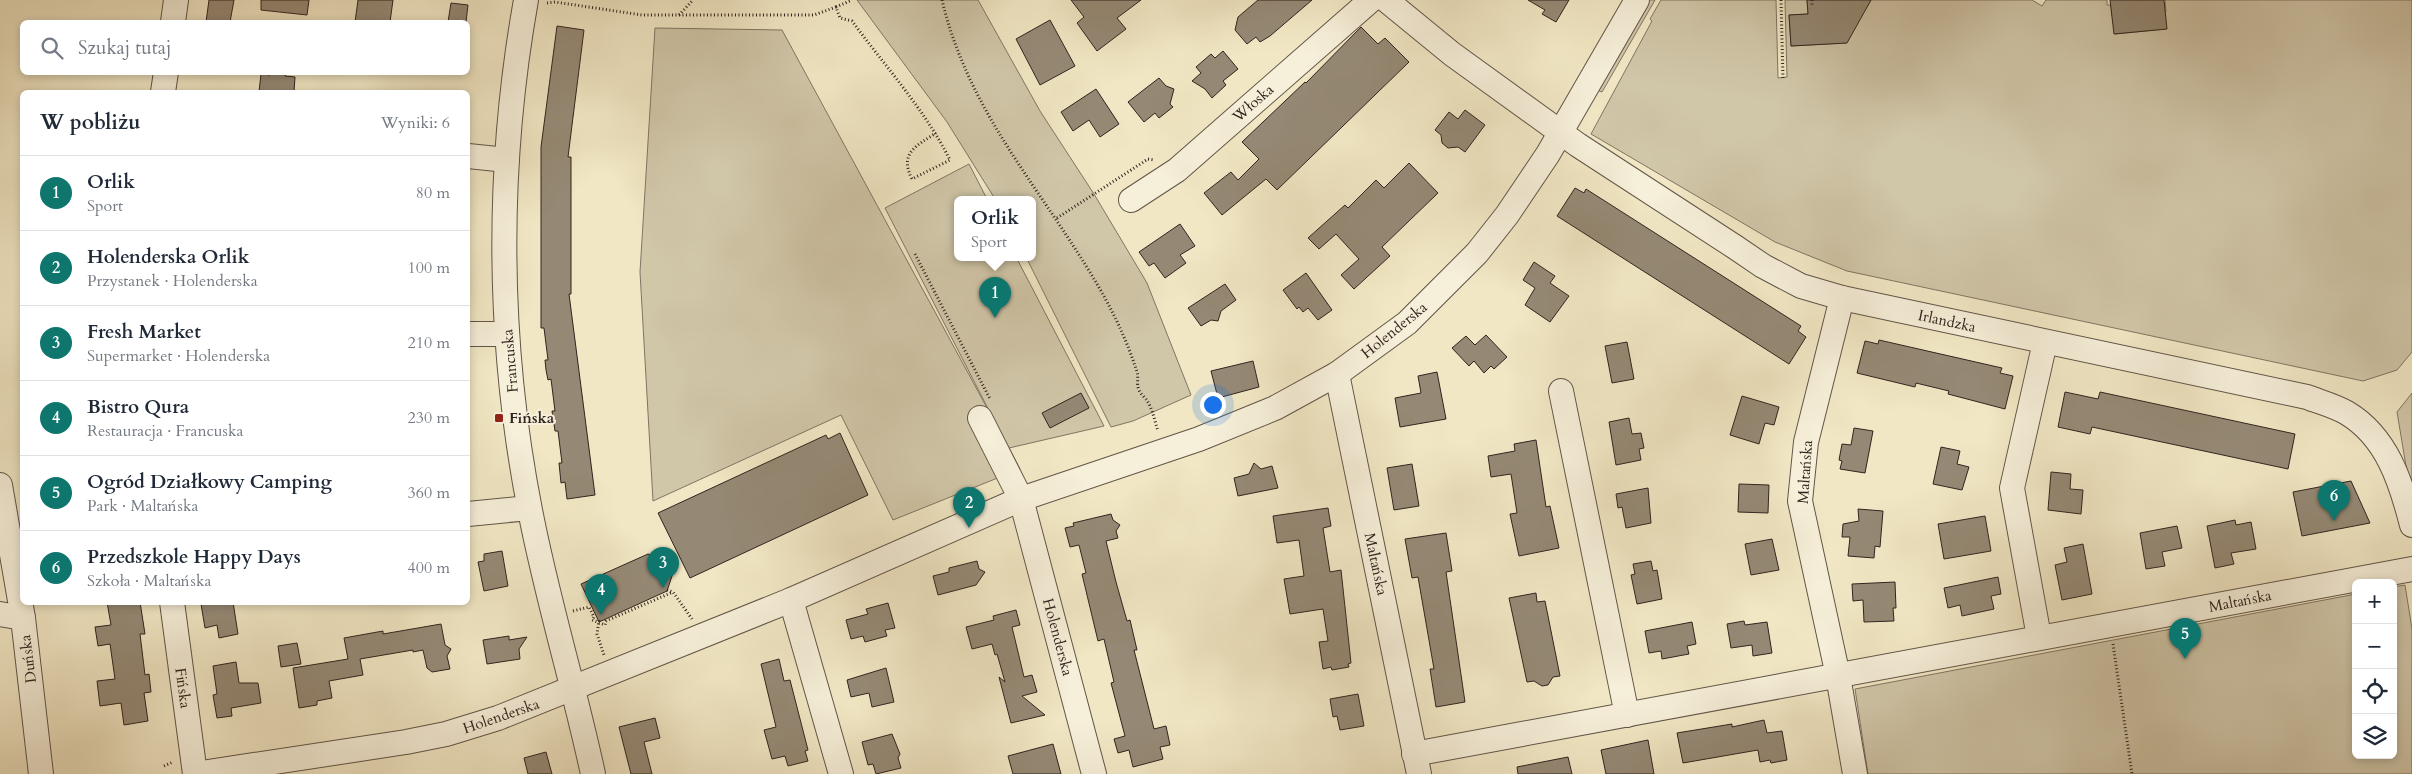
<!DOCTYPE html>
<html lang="pl">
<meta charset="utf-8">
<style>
:root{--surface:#fff;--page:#f6f6f7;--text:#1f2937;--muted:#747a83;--line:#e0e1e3;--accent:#0f766e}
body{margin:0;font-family:Cardo,serif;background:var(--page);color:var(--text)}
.controls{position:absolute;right:15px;bottom:15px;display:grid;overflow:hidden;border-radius:8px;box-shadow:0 2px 8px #0003}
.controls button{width:45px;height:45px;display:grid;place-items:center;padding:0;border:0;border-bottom:1px solid var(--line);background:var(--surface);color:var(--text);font:25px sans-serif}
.you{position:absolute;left:1212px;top:404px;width:18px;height:18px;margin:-12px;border:4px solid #fff;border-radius:50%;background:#1a73e8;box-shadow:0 0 0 8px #1a73e833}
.badge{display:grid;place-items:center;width:32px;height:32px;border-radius:50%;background:var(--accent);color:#fff;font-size:16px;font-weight:700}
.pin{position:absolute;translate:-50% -41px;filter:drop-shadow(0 1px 2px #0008)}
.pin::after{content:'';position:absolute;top:26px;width:18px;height:15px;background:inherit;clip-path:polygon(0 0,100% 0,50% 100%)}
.popup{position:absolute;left:954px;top:196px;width:82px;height:65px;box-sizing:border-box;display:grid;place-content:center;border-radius:8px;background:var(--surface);filter:drop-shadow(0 1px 4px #0005);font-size:16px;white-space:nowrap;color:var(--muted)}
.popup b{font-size:19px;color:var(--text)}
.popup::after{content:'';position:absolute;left:50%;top:100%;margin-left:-10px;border:10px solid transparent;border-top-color:var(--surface)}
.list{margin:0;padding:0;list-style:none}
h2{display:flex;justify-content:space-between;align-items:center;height:65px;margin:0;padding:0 20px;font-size:21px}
h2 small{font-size:16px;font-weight:400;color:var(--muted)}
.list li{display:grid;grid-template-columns:32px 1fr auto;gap:15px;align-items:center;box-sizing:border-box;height:75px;padding:0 20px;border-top:1px solid var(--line)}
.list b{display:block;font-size:19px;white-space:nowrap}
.list p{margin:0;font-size:16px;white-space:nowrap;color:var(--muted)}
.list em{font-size:16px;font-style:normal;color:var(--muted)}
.icon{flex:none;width:28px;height:28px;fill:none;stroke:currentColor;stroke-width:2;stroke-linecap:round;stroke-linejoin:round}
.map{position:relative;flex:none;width:2412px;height:774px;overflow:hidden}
.search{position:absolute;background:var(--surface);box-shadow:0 2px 8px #0003;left:20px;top:20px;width:450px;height:55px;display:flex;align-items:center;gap:12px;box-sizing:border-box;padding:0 18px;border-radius:8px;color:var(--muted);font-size:19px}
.panel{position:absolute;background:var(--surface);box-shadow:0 2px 8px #0003;left:20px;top:90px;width:450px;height:515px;border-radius:8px}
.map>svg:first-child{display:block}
</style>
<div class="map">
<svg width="2412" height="774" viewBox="0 0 2412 774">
<rect width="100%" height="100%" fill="#f1e7c4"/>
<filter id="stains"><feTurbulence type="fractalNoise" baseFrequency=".004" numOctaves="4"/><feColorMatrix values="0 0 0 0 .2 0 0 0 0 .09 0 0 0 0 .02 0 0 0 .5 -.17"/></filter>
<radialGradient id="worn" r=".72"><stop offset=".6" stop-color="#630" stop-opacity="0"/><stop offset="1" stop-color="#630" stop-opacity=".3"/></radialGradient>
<!-- green -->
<g fill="#d0c6a8" stroke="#807564">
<polygon points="857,0 978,0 1040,111 1094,194 1147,283 1191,395 1133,421 1111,427 1026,257 1032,257 1032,199 995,199 947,122"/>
<polygon points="1648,0 1655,0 1602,92 1597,90"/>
<polygon points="1661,0 1776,0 1778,78 1787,77 1785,0 1807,0 1808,14 1789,15 1791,46 1846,43 1871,0 2032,0 2042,6 2046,0 2107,0 2107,5 2111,5 2112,16 2116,16 2115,34 2166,29 2162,11 2166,11 2165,0 2412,0 2412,352 2397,370 2363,381 1847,271 1775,242 1591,134 1652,21 1650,19"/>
<polygon points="655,28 782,30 999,430 885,208 969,164 987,199 958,199 958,257 1016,257 1104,426 1009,448 1020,469 893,520 841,415 653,501 640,272"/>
<polygon points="2412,393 2412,502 2397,412"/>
<polygon points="2405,585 2412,629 2412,774 1868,774 1855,689 2356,594 2356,755 2393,755 2393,587"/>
</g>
<!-- building -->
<g fill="#958975" stroke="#31241f">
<polygon points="209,0 234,0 230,22 206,22"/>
<polygon points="261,0 309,0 307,15 261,10"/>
<polygon points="358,0 393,0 390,22 355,22"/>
<polygon points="1071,0 1141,0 1117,18 1126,29 1097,51 1077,23 1084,17"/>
<polygon points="1258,0 1312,0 1270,36 1260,42 1256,37 1247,44 1235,30 1238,17"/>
<polygon points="1528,0 1569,0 1556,22 1542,14 1545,10"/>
<polygon points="1807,0 1871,0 1847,43 1791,46 1789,15 1808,14"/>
<polygon points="2110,0 2164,0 2167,29 2114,34"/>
<polygon points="451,3 468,5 466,22 448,22"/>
<polygon points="1050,20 1075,66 1040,85 1016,39"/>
<polygon points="557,26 584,30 568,157 571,157 571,294 569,294 595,495 567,499 565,482 561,483 559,463 562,463 558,431 555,431 552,411 555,411 551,379 548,380 546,370 545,360 548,360 544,328 541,328 541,147"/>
<polygon points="1361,27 1378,44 1385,38 1409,62 1277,190 1266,179 1222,215 1204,193 1231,172 1238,180 1259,159 1242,142 1305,82 1306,83"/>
<polygon points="1223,51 1238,69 1223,81 1226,85 1212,98 1205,89 1192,81 1201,73 1196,67 1211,54 1215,58"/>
<polygon points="271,72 286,72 285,76 295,77 294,92 259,92 261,74 270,75"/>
<polygon points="1159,78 1166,86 1174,89 1170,104 1173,107 1159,118 1155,113 1144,122 1128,102"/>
<polygon points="1096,89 1119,124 1100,137 1089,120 1073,131 1061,112"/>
<polygon points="1465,110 1485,125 1465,152 1458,147 1448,148 1442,143 1441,135 1435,130 1449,112 1458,119"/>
<polygon points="1409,163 1438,193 1382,247 1390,256 1354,289 1341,275 1359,259 1336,234 1319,249 1308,238 1345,205 1348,208 1376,180 1384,188"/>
<polygon points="1575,188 1584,193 1586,189 1801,326 1798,331 1806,337 1789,364 1557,216"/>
<polygon points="1180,224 1195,246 1180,255 1186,263 1165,278 1154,263 1149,266 1139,252"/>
<polygon points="1534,262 1555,276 1550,283 1569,296 1550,322 1525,305 1535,288 1523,280"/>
<polygon points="1306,273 1332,310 1318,320 1308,308 1303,312 1299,307 1297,309 1283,290"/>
<polygon points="1225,284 1236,300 1221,311 1218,321 1211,320 1201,326 1188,308"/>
<polygon points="1486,335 1507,357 1494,369 1491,366 1484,373 1474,361 1469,366 1452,348 1466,336 1475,345"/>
<polygon points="1879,340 2002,368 2000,373 2013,376 2005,409 1948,394 1949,391 1916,383 1915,387 1857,373 1865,341 1878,344"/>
<polygon points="1627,342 1634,379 1612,383 1605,346"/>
<polygon points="1253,361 1259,387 1218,398 1211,371"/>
<polygon points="1437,372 1446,419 1400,427 1395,398 1421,393 1418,376"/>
<polygon points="2065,392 2098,399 2100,392 2295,434 2288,469 2092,427 2090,434 2058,427"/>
<polygon points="1081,393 1089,408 1050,428 1042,413"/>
<polygon points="1742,396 1779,407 1774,425 1765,423 1759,444 1730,435"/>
<polygon points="1629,418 1632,434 1641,433 1644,448 1639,449 1641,460 1616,465 1609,422"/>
<polygon points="1854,428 1873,431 1865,473 1840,469 1842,461 1839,460 1842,444 1851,445"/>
<polygon points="840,433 868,495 690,578 658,513 826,435 828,439"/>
<polygon points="1536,440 1546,507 1550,506 1559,548 1519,556 1510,514 1517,513 1511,474 1491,477 1488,456 1515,451 1514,444"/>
<polygon points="1941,447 1960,451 1957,464 1969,467 1962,490 1933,484"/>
<polygon points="1254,463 1261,469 1272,466 1278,488 1238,496 1234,478 1249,474"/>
<polygon points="1412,464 1419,506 1394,510 1387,468"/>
<polygon points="2051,472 2071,474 2070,489 2083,490 2081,514 2048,510"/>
<polygon points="2351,481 2370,523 2302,536 2293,492"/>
<polygon points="1739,484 1769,485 1768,513 1738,512"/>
<polygon points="1648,488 1651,523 1626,528 1622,507 1618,508 1616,494"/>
<polygon points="1328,508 1331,526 1323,528 1330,572 1341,570 1351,663 1348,664 1349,667 1332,670 1331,667 1323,669 1319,642 1328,641 1323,609 1290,614 1284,579 1304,576 1299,540 1277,543 1273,516"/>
<polygon points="1858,509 1883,511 1880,547 1875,546 1874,558 1848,556 1850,537 1842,537 1843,524 1859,521"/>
<polygon points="1111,514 1113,520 1120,525 1116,531 1118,538 1106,541 1116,582 1127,621 1130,620 1137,650 1134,650 1154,729 1166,726 1170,745 1160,747 1163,759 1133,767 1129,750 1118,753 1114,739 1125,736 1111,683 1114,682 1104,639 1098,641 1082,574 1086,573 1079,545 1070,547 1065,528 1074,526 1073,523"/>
<polygon points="1985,516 1991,551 1944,559 1938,524"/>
<polygon points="2235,520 2236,525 2251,522 2256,549 2231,553 2234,564 2215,568 2207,526"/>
<polygon points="2177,526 2182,548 2162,552 2165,566 2146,569 2140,533"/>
<polygon points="1446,533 1452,571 1446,572 1465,702 1436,707 1430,669 1434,669 1418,577 1412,578 1405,539"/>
<polygon points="1772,539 1779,570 1751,575 1745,544"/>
<polygon points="2083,544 2092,594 2062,600 2055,565 2067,562 2064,548"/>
<polygon points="502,551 508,586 484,591 478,562 484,561 484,554"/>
<polygon points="648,554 676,564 667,591 599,622 581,584"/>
<polygon points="977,561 979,569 985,572 976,585 938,595 933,576 949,572 949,568"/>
<polygon points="1651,561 1653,571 1657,570 1662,599 1637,604 1631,575 1635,574 1633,564"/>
<polygon points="1998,577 2001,594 1991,596 1994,609 1962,616 1960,605 1948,608 1944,588"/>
<polygon points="1895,582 1896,608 1893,608 1894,621 1864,622 1863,600 1853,601 1852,584"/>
<polygon points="1536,593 1537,602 1545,601 1560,676 1553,677 1548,685 1542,686 1534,681 1527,682 1509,598"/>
<polygon points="107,602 140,602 145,634 140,634 145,675 149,674 151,692 144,693 148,721 124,725 121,703 100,706 97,681 115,679 110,644 98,646 95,627 111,625"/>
<polygon points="210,602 233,602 238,634 219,638 217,625 205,628 201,604"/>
<polygon points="888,603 895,628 885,630 887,636 865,642 863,636 851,639 846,620 868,614 866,609"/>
<polygon points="1016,610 1020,625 1012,627 1024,677 1032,675 1037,692 1022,696 1045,715 1011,723 999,677 1005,682 997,654 995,655 992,644 972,649 966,627 994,620 993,616"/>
<polygon points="1744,621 1745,625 1767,622 1772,653 1753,656 1752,645 1731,648 1727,624"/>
<polygon points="1692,622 1696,644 1687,646 1689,654 1662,659 1661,651 1649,653 1645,631"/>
<polygon points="441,624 445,645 451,649 447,656 450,669 432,672 427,668 423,650 413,652 413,650 360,659 363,675 329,681 332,698 317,701 317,705 299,708 293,668 348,659 344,638 383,631 383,634"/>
<polygon points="509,636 509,640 527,637 519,649 520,659 487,664 483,640"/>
<polygon points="297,643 301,664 281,667 278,646"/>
<polygon points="779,659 784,681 790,680 808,750 805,751 808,761 788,766 785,756 772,759 764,730 776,727 761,664"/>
<polygon points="236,662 239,683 258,683 261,703 231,708 232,716 217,718 213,695 217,694 213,666"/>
<polygon points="886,668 894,702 872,707 869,693 851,697 847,680"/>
<polygon points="1358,694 1364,726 1340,730 1337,716 1333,717 1330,699"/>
<polygon points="655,718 660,738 644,742 652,774 631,774 619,727"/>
<polygon points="1764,720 1767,733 1782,731 1787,760 1771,763 1770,760 1760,762 1758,750 1683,763 1677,733 1732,724 1732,727"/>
<polygon points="892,734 900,754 898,758 901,768 876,774 873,764 868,765 862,742"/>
<polygon points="1648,740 1654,774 1606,774 1601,750"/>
<polygon points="1053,744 1061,774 1013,774 1008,756"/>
<polygon points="546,752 552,774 528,774 524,758"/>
<polygon points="1568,757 1572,774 1518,774 1517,767"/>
</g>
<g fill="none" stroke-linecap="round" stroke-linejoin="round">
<!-- minor casing -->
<g stroke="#615548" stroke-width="26">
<g id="minor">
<path d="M526,0C496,168 497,342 530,510C547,599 574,685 593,774"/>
<path d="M1386,0L1452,54L1578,145L1735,247L1763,266L1801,286L1842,298L2307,397C2320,402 2335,406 2347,413C2387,437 2401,482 2412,525"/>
<polyline points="173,22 176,0"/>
<polyline points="163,92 166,72"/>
<polyline points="468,156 507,160"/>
<polyline points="1131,200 1177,170 1371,0"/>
<polyline points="1842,298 1806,442 1800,501 1838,676 1855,774"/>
<polyline points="468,334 507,334"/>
<polyline points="1337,374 1419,774"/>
<polyline points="1561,391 1627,715"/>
<polyline points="980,418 1021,499 1094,774"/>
<polyline points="0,485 23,618 41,774"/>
<polyline points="468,514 529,508"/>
<polyline points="791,600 841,774"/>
<polyline points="172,602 195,774"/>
<polyline points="0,614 23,618"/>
<polyline points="2039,637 2012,488 2045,342"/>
<polyline points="1414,754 2412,569"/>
<polyline points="195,774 406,742 446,734 498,718 791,600 1021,499 1199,439 1275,408 1337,374 1407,323 1477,253 1507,215 1548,154 1637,0"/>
</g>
</g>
<!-- path -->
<g stroke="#31241f" stroke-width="3" stroke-dasharray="1 2.5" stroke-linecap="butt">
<path d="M942,0C968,110 1038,185 1094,279C1111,307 1127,340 1137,372C1139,378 1136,384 1139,390C1141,395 1146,398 1148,402C1153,411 1155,422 1158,431"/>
<polyline points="1781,0 1783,78"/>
<polyline points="1812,0 1812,5"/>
<path d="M547,3L555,2L642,15H814L836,7L840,18L852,21C885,66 925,110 950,160L912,179C899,153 916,146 936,133"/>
<polyline points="836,7 852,0"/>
<polyline points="679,15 693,0"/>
<polyline points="1057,218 1148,159 1155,160"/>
<polyline points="915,254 990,399"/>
<polyline points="667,590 673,592 692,619"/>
<polyline points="573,611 589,607 594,617 592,620 605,625 606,621 673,592"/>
<polyline points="599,620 597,634 604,655"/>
<polyline points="2113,644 2132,774"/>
<polyline points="164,766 173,762"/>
</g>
<!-- minor -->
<use href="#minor" stroke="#f6efd9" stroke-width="24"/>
</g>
<!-- markers -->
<rect fill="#8f2418" stroke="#f6efd9" stroke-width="2" x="494" y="413" width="10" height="10" rx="2.5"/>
<g text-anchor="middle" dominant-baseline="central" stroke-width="4" stroke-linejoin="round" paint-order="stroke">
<!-- street labels -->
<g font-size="15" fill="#31241f" stroke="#f6efd9">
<text transform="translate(1253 103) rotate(-41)">Włoska</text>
<text transform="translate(1947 321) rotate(12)">Irlandzka</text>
<text transform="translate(1394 330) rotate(-39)">Holenderska</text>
<text transform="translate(510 361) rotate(-95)">Francuska</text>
<text transform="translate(1805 472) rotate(-86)">Maltańska</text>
<text transform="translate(1376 564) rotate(78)">Maltańska</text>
<text transform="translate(2240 601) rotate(-11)">Maltańska</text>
<text transform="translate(1058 637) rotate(75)">Holenderska</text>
<text transform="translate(28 659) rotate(-97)">Duńska</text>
<text transform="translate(183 688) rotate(82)">Fińska</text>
<text transform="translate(501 716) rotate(-19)">Holenderska</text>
</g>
<!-- poi labels -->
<g font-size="15" font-weight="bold" fill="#31241f" stroke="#f6efd9" text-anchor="start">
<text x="509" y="418">Fińska</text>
</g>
</g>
<rect width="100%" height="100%" filter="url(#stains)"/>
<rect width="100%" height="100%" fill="url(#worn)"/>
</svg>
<div class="controls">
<button>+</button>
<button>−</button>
<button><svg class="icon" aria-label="locate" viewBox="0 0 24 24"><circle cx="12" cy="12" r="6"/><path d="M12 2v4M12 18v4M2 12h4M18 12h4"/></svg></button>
<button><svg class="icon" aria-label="layers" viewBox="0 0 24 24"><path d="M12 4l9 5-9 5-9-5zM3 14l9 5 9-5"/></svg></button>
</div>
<div class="you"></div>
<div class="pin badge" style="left:995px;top:318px">1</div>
<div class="popup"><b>Orlik</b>Sport</div>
<div class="pin badge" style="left:969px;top:528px">2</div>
<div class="pin badge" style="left:663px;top:588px">3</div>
<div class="pin badge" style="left:601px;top:615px">4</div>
<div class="pin badge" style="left:2185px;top:659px">5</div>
<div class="pin badge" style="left:2334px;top:521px">6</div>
<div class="search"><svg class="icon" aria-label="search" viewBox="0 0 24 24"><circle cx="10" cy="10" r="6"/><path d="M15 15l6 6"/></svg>Szukaj tutaj</div>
<section class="panel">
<h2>W pobliżu<small>Wyniki: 6</small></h2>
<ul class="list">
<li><span class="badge">1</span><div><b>Orlik</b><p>Sport</p></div><em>80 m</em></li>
<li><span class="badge">2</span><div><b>Holenderska Orlik</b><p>Przystanek · Holenderska</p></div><em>100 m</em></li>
<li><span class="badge">3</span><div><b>Fresh Market</b><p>Supermarket · Holenderska</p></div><em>210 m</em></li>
<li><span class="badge">4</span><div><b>Bistro Qura</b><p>Restauracja · Francuska</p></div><em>230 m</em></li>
<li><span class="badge">5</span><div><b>Ogród Działkowy Camping</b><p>Park · Maltańska</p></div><em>360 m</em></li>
<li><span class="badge">6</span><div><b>Przedszkole Happy Days</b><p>Szkoła · Maltańska</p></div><em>400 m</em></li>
</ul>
</section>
</div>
